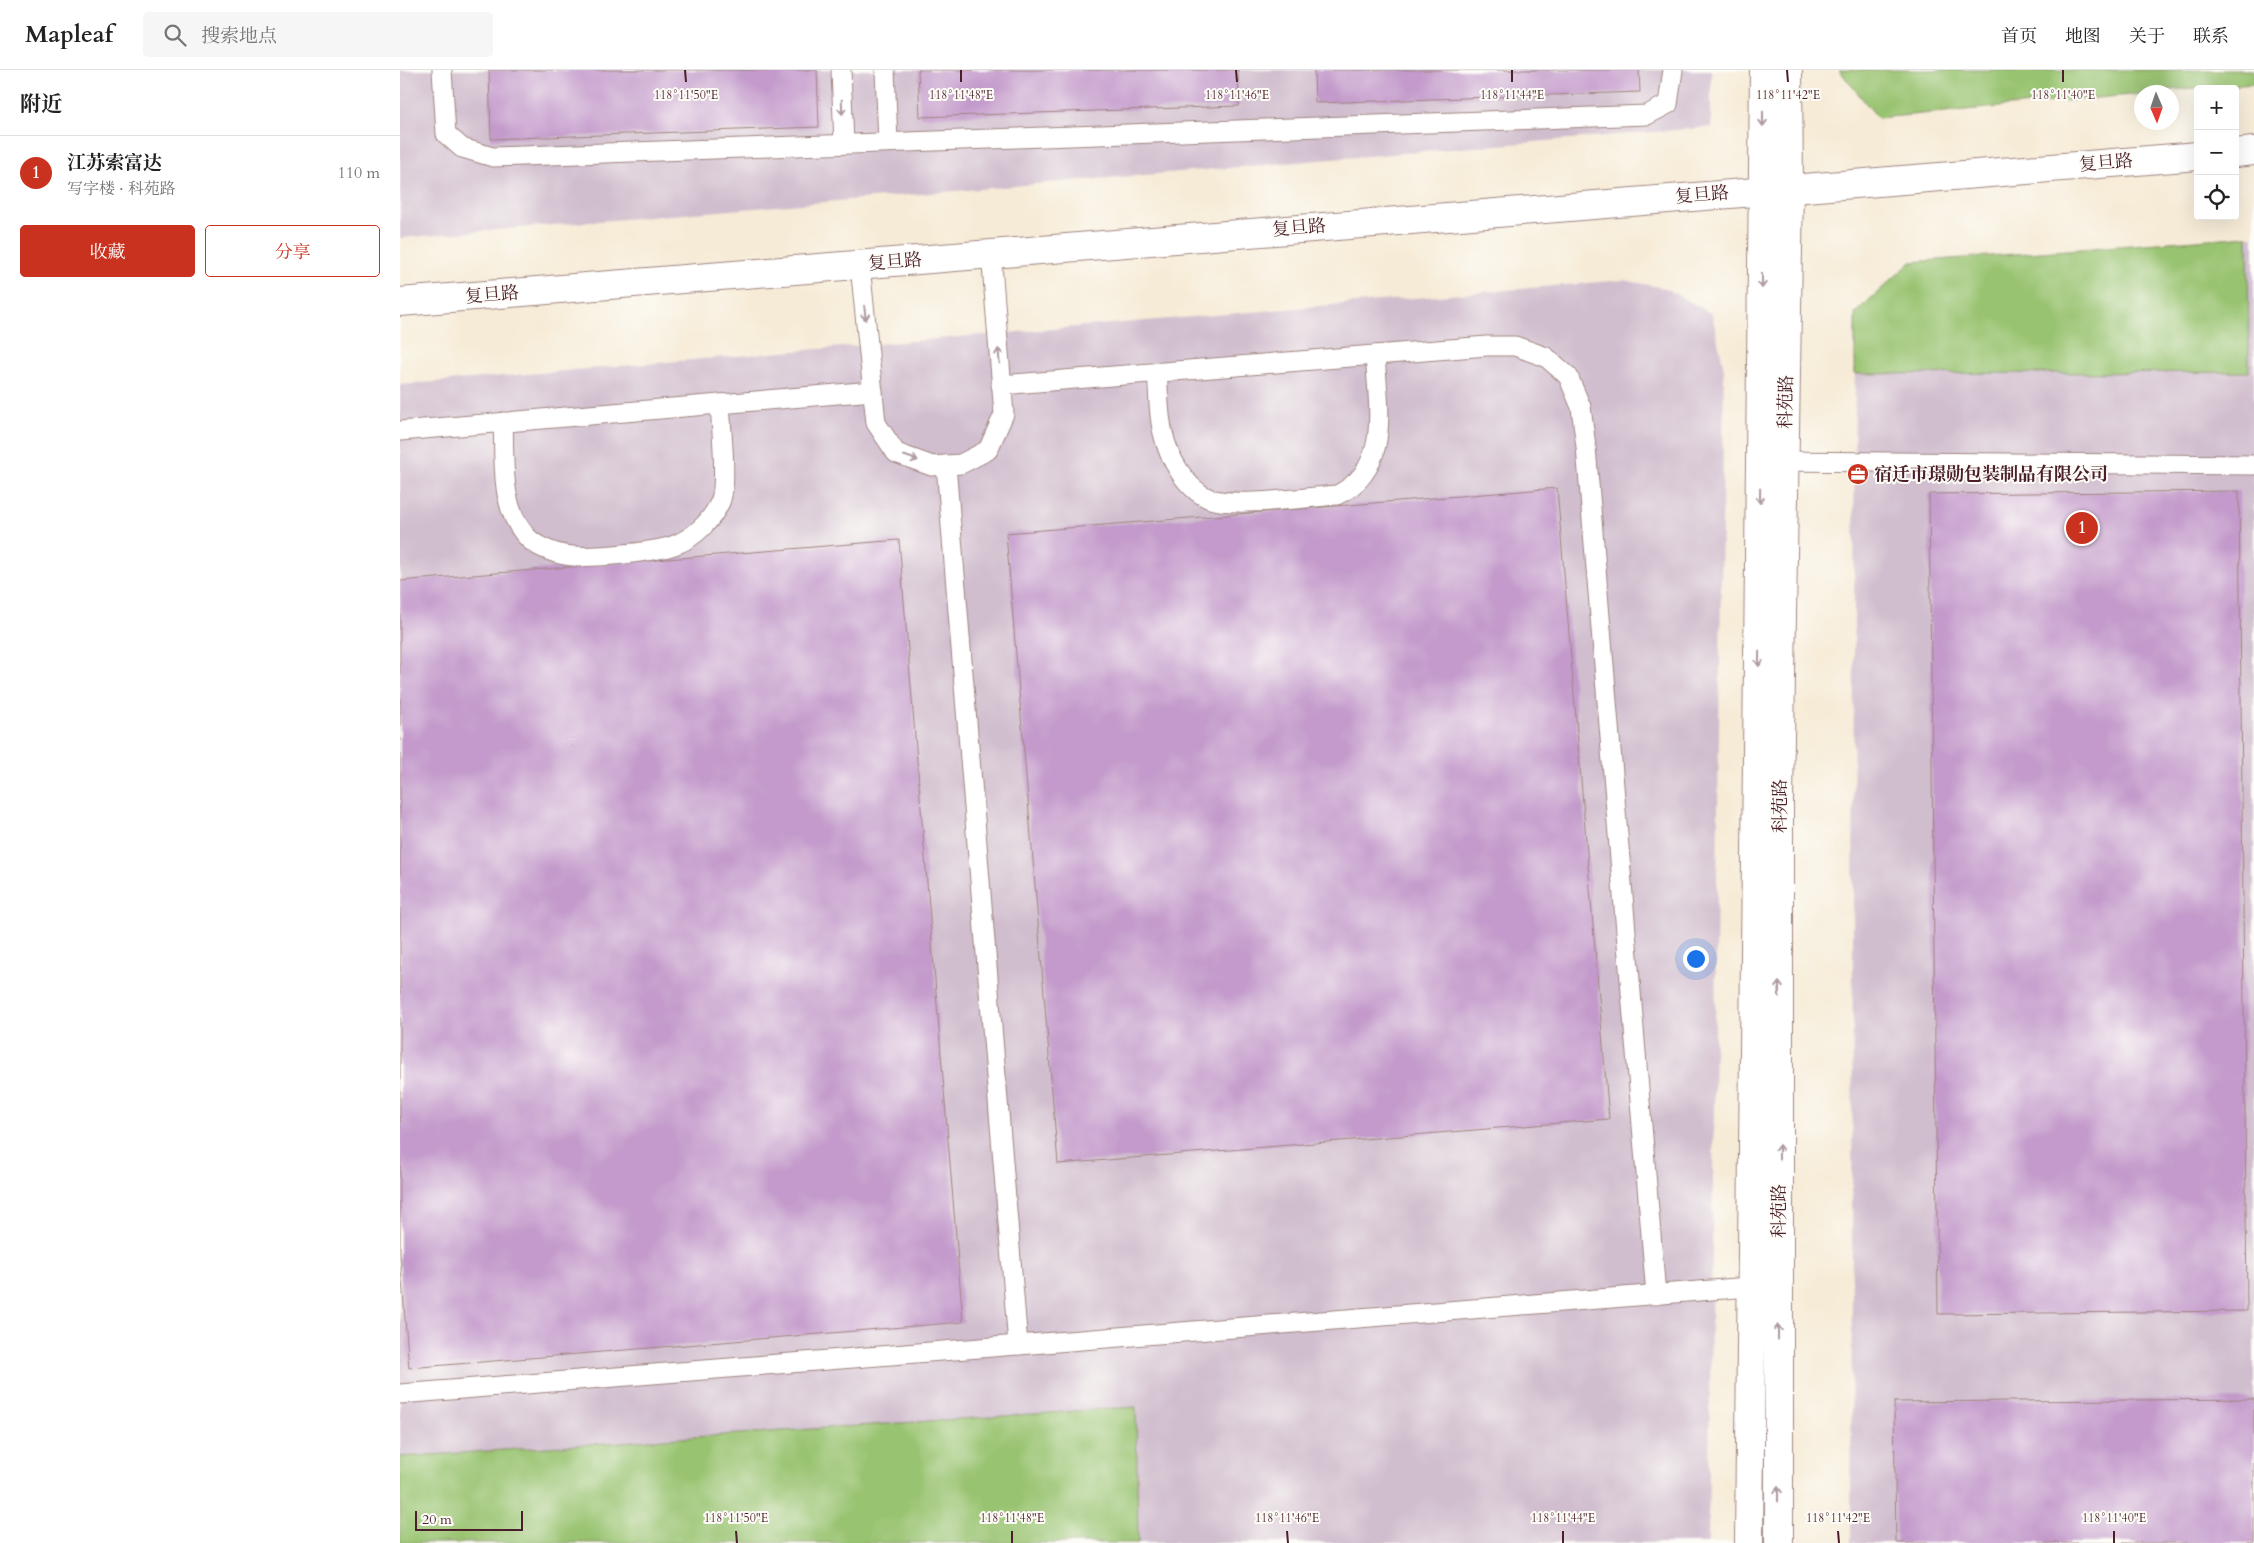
<!DOCTYPE html>
<html lang="zh">
<meta charset="utf-8">
<style>
:root{--surface:#fff;--page:#f6f6f6;--text:#222;--muted:#767676;--line:#e0e0e0;--accent:#c8321e}
body{margin:0;font-family:Cardo,"Noto Serif SC",serif;background:var(--page);color:var(--text)}
.controls{position:absolute;right:15px;top:15px;display:grid;overflow:hidden;border-radius:5px;box-shadow:0 5px 20px #0002}
.controls button{width:45px;height:45px;display:grid;place-items:center;padding:0;border:0;border-bottom:1px solid var(--line);background:var(--surface);color:var(--text);font:25px sans-serif}
.compass{position:absolute;left:1734px;top:15px;width:45px;height:45px;border-radius:50%;background:var(--surface);box-shadow:0 5px 20px #0002;rotate:178deg}
.scale{position:absolute;left:15px;bottom:12px;width:108px;box-sizing:border-box;padding-left:5px;border:2px solid #4a1f2b;border-top:0;font-size:14px;line-height:18px;white-space:nowrap;color:#4a1f2b;-webkit-text-stroke:4px #fdfcf7;paint-order:stroke}
.you{position:absolute;left:1295px;top:888px;width:18px;height:18px;margin:-12px;border:4px solid #fff;border-radius:50%;background:#1a73e8;box-shadow:0 0 0 8px #1a73e833}
.badge{display:grid;place-items:center;width:32px;height:32px;border-radius:50%;background:var(--accent);color:#fff;font-size:16px;font-weight:700}
.pin{position:absolute;translate:-50% -50%;border:2px solid #fff;box-shadow:0 1px 5px #0006}
.list{margin:0;padding:0;list-style:none}
h2{display:flex;justify-content:space-between;align-items:center;height:65px;margin:0;padding:0 20px;font-size:21px}
h2 small{font-size:16px;font-weight:400;color:var(--muted)}
.list li{display:grid;grid-template-columns:32px 1fr auto;gap:15px;align-items:center;box-sizing:border-box;height:75px;padding:0 20px;border-top:1px solid var(--line)}
.list b{display:block;font-size:19px;white-space:nowrap}
.list p{margin:0;font-size:16px;white-space:nowrap;color:var(--muted)}
.list em{font-size:16px;font-style:normal;color:var(--muted)}
.actions{display:flex;gap:10px;padding:15px 20px}
.actions a{flex:1;padding:11px 0;border:1px solid var(--accent);border-radius:5px;text-align:center;font-size:18px;color:var(--accent)}
.actions .main{background:var(--accent);color:#fff}
.icon{flex:none;width:28px;height:28px;fill:none;stroke:currentColor;stroke-width:2;stroke-linecap:round;stroke-linejoin:round}
.map{position:relative;flex:none;width:1854px;height:1473px;overflow:hidden}
header{display:flex;align-items:center;gap:30px;box-sizing:border-box;height:70px;padding:0 25px;background:var(--surface);border-bottom:1px solid var(--line)}
header strong{font-size:24px}
nav{display:flex;gap:28px;margin-inline-start:auto;font-size:18px}
.search{width:350px;height:45px;background:var(--page);display:flex;align-items:center;gap:12px;box-sizing:border-box;padding:0 18px;border-radius:5px;color:var(--muted);font-size:19px}
main{display:flex}
aside{flex:1;background:var(--surface)}
.map>svg:first-child{display:block}
</style>
<header>
<strong>Mapleaf</strong>
<div class="search"><svg class="icon" aria-label="search" viewBox="0 0 24 24"><circle cx="10" cy="10" r="6"/><path d="M15 15l6 6"/></svg>搜索地点</div>
<nav><a>首页</a><a>地图</a><a>关于</a><a>联系</a></nav>
</header>
<main>
<aside>
<h2>附近<small></small></h2>
<ul class="list">
<li><span class="badge">1</span><div><b>江苏索富达</b><p>写字楼 · 科苑路</p></div><em>110 m</em></li>
</ul>
<div class="actions"><a class="main">收藏</a><a>分享</a></div>
</aside>
<div class="map">
<svg width="1854" height="1473" viewBox="0 0 1854 1473">
<rect width="100%" height="100%" fill="#fdfcf7"/>
<filter id="ink" filterUnits="userSpaceOnUse"><feTurbulence type="fractalNoise" baseFrequency=".02" numOctaves="2"/><feDisplacementMap in="SourceGraphic" scale="10" xChannelSelector="R" yChannelSelector="G"/><feConvolveMatrix kernelMatrix="1 2 1 2 8 2 1 2 1" color-interpolation-filters="sRGB"/></filter>
<filter id="wash" filterUnits="userSpaceOnUse"><feTurbulence type="fractalNoise" baseFrequency=".0096" numOctaves="4" result="noise"/><feDisplacementMap in="SourceGraphic" scale="20" xChannelSelector="R" yChannelSelector="G"/><feGaussianBlur stdDeviation="1.12" result="paint"/><feColorMatrix in="noise" values="0 0 0 0 0 0 0 0 0 0 0 0 0 0 0 0 0 1.4 0 .05"/><feComposite in="paint" operator="in"/></filter>
<g filter="url(#wash)">
<rect width="100%" height="100%" fill="#f6ebd6"/>
<!-- industrial -->
<g fill="#d0bdce">
<polygon points="0,0 1311,0 1311,57 0,168"/>
<polygon points="1854,166 1854,1473 1451,1473 1455,243 1511,192"/>
<polygon points="1223,210 1265,218 1312,244 1324,299 1308,1473 738,1473 735,1337 0,1387 0,315"/>
</g>
<!-- green -->
<g fill="#98c370" stroke="#71714e">
<polygon points="1439,0 1854,0 1854,14 1742,22 1741,24 1478,48"/>
<polygon points="1848,166 1849,302 1455,304 1455,243 1511,192"/>
<polygon points="736,1337 738,1473 0,1473 0,1387"/>
</g>
<g id="blocks">
<!-- building -->
<g fill="#c39acb">
<polygon points="89,0 417,0 419,57 91,69"/>
<polygon points="518,0 838,0 839,36 520,47"/>
<polygon points="914,0 1239,0 1240,22 915,33"/>
<polygon points="1157,418 1209,1049 658,1094 606,463"/>
<polygon points="1839,421 1847,1241 1538,1244 1529,424"/>
<polygon points="499,470 563,1252 9,1298 0,1185 0,511"/>
<polygon points="1854,1329 1854,1473 1496,1473 1494,1332"/>
</g>
</g>
</g>
<g filter="url(#ink)">
<use href="#blocks" fill-opacity="0" stroke="#a08580" stroke-width="1"/>
<g fill="none" stroke-linecap="round" stroke-linejoin="round">
<!-- service casing -->
<g stroke="#a08580" stroke-width="21">
<g id="service">
<polyline points="42,0 46,64 62,78 93,87 1247,45 1268,34 1273,0"/>
<polyline points="441,0 444,74"/>
<polyline points="485,0 488,72"/>
<polyline points="460,195 476,353 496,383 532,396 561,394 588,380 604,344 591,183"/>
<path d="M757,303C759,322 758,344 763,363C768,386 785,418 808,428C832,438 908,427 937,425C992,399 978,335 975,285"/>
<polyline points="601,315 1087,276 1115,276 1146,287 1168,306 1181,337 1186,377 1256,1225"/>
<path d="M103,352C105,389 99,439 128,468C138,478 158,485 173,486C193,488 260,482 277,474C295,467 312,450 320,432C328,415 321,356 320,334"/>
<polyline points="0,361 473,321"/>
<polyline points="1374,391 1854,395"/>
<polyline points="546,395 618,1275"/>
<polyline points="0,1324 1362,1216"/>
</g>
</g>
<!-- tertiary casing -->
<g stroke="#a08580" stroke-width="30">
<g id="tertiary">
<polyline points="1835,83 1854,81"/>
<polyline points="0,232 1798,86"/>
<polyline points="1349,1473 1364,0"/>
<polyline points="1379,1473 1379,729 1389,118 1388,0"/>
</g>
</g>
<!-- service -->
<use href="#service" stroke="#fff" stroke-width="19"/>
<!-- tertiary -->
<use href="#tertiary" stroke="#fff" stroke-width="28"/>
</g>
<!-- one-way arrows -->
<defs><path id="oneway-shaft" d="M-6 0H5M1.5-3L5.5 0L1.5 3" fill="none" stroke-width="1.6" stroke-linecap="round" stroke-linejoin="round" transform="scale(1.25)"/></defs>
<g stroke="#ae9aa0">
<use href="#oneway-shaft" transform="translate(442 37) rotate(88)"/>
<use href="#oneway-shaft" transform="translate(1363 49) rotate(90)"/>
<use href="#oneway-shaft" transform="translate(1362 211) rotate(90)"/>
<use href="#oneway-shaft" transform="translate(465 243) rotate(84)"/>
<use href="#oneway-shaft" transform="translate(599 286) rotate(-95)"/>
<use href="#oneway-shaft" transform="translate(511 388) rotate(19)"/>
<use href="#oneway-shaft" transform="translate(1360 426) rotate(91)"/>
<use href="#oneway-shaft" transform="translate(1359 589) rotate(91)"/>
<use href="#oneway-shaft" transform="translate(1379 919) rotate(-90)"/>
<use href="#oneway-shaft" transform="translate(1379 1082) rotate(-90)"/>
<use href="#oneway-shaft" transform="translate(1378 1262) rotate(-90)"/>
<use href="#oneway-shaft" transform="translate(1378 1424) rotate(-90)"/>
</g>
</g>
<!-- ticks -->
<path fill="none" stroke="#4a1f2b" stroke-width="2" d="M285,0L286,12M561,0V12M836,0L837,12M1112,0V12M1387,0L1388,12M1663,0V12M336,1461L337,1473M612,1461V1473M887,1461L888,1473M1163,1461V1473M1438,1461L1439,1473M1714,1461V1473"/>
<!-- icons -->
<defs>
<g id="office-disc" transform="scale(1.125)"><circle r="9.5" fill="#c8321e" stroke="#fdfcf7"/><path d="M-6-3h4V-5.5h4V-3h4V5H-6ZM-1-4.5V-3h2v-1.5ZM-6 0V1H6V0Z" fill="#fff"/></g>
</defs>
<g fill-rule="evenodd">
<use href="#office-disc" x="1458" y="404"/>
</g>
<g text-anchor="middle" dominant-baseline="central" stroke-width="4" stroke-linejoin="round" paint-order="stroke">
<!-- street labels -->
<g font-size="18" fill="#4a1f2b" stroke="#fdfcf7">
<text transform="translate(1706 93) rotate(-5)">复旦路</text>
<text transform="translate(1302 125) rotate(-5)">复旦路</text>
<text transform="translate(899 158) rotate(-5)">复旦路</text>
<text transform="translate(495 192) rotate(-5)">复旦路</text>
<text transform="translate(92 225) rotate(-5)">复旦路</text>
<text transform="translate(1386 332) rotate(-89)">科苑路</text>
<text transform="translate(1380 736) rotate(-90)">科苑路</text>
<text transform="translate(1379 1141) rotate(-90)">科苑路</text>
</g>
<!-- poi labels -->
<g font-size="18" font-weight="bold" fill="#4a1f2b" stroke="#fdfcf7" text-anchor="start">
<text x="1474" y="404">宿迁市璟勋包装制品有限公司</text>
</g>
</g>
<g font-size="12" text-anchor="middle" fill="#4a1f2b" stroke="#fdfcf7" stroke-width="4" stroke-linejoin="round" paint-order="stroke">
<text x="286" y="29">118°11'50"E</text>
<text x="561" y="29">118°11'48"E</text>
<text x="837" y="29">118°11'46"E</text>
<text x="1112" y="29">118°11'44"E</text>
<text x="1388" y="29">118°11'42"E</text>
<text x="1663" y="29">118°11'40"E</text>
<text x="336" y="1452">118°11'50"E</text>
<text x="612" y="1452">118°11'48"E</text>
<text x="887" y="1452">118°11'46"E</text>
<text x="1163" y="1452">118°11'44"E</text>
<text x="1438" y="1452">118°11'42"E</text>
<text x="1714" y="1452">118°11'40"E</text>
</g>
</svg>
<div class="controls">
<button>+</button>
<button>−</button>
<button><svg class="icon" aria-label="locate" viewBox="0 0 24 24"><circle cx="12" cy="12" r="6"/><path d="M12 2v4M12 18v4M2 12h4M18 12h4"/></svg></button>
</div>
<svg class="compass" viewBox="-18 -18 36 36"><path d="M0-13l5 13h-10z" fill="#e53935"/><path d="M0 13l5-13h-10z" fill="#767676"/></svg>
<div class="scale">20 m</div>
<div class="you"></div>
<div class="pin badge" style="left:1682px;top:458px">1</div>
</div>
</main>
